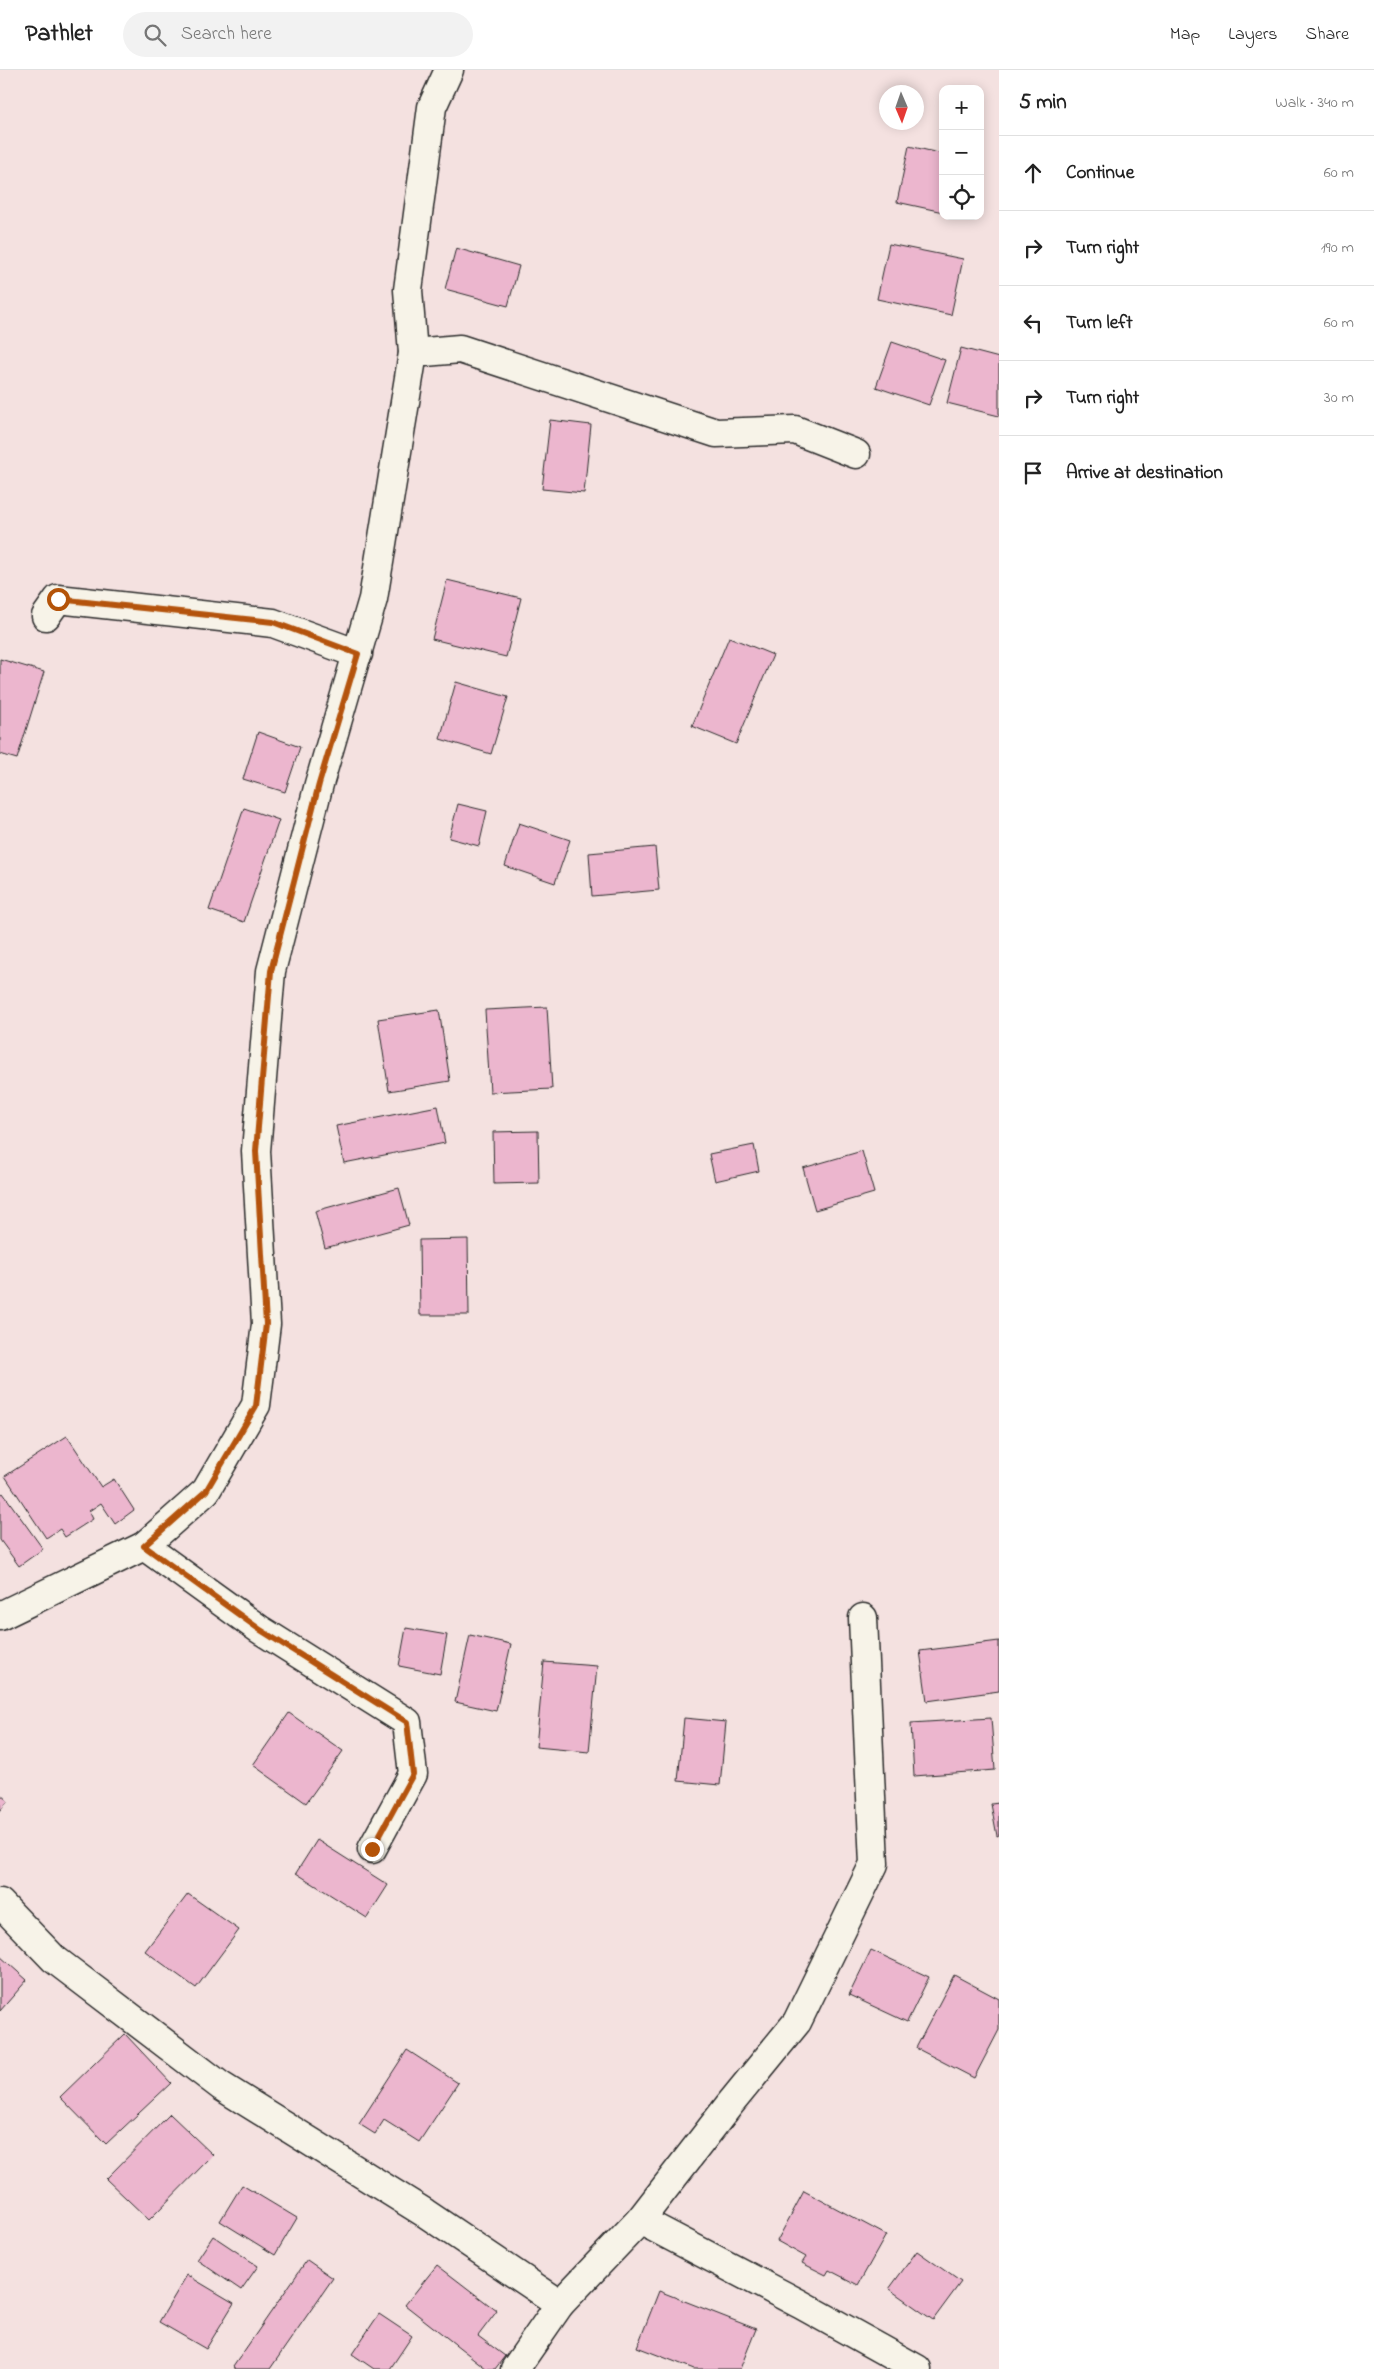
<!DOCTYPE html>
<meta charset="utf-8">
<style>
:root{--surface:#fff;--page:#f2f2f2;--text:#222;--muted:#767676;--line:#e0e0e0}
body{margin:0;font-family:"Indie Flower",sans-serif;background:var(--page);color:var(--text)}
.controls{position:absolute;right:15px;top:15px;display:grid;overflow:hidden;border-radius:10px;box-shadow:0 2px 12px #0003}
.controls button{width:45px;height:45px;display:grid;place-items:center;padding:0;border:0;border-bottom:1px solid var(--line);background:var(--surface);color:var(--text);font:25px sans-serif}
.compass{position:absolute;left:879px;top:15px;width:45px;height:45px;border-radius:50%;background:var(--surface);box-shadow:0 2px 12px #0003;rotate:178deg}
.stop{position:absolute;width:15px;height:15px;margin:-11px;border:4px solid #b45309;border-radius:50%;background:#fff}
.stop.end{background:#b45309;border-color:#fff;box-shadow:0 1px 5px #0008}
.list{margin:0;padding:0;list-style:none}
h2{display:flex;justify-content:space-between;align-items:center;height:65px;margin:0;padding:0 20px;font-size:21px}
h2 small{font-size:16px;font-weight:400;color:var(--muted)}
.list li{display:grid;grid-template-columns:32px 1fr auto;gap:15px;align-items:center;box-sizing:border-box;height:75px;padding:0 20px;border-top:1px solid var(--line)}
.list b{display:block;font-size:19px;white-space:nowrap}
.list em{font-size:16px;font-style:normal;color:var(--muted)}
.icon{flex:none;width:28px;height:28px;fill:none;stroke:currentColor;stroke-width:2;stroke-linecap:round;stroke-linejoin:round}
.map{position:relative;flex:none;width:999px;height:2299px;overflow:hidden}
header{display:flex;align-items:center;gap:30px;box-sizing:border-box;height:70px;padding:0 25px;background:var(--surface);border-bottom:1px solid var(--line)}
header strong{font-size:24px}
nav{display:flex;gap:28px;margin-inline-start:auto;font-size:18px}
.search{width:350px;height:45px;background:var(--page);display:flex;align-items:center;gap:12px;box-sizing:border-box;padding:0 18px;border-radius:28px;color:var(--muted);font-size:19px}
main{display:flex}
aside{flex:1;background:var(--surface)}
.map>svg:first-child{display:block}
</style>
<header>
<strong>Pathlet</strong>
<div class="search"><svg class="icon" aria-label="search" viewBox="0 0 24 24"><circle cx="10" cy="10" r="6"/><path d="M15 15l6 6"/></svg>Search here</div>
<nav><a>Map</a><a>Layers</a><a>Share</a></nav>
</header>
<main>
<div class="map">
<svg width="999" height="2299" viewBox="0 0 999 2299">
<rect width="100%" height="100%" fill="#f4e1e0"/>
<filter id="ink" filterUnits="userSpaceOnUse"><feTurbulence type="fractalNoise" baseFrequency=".02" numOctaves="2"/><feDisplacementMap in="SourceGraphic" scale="10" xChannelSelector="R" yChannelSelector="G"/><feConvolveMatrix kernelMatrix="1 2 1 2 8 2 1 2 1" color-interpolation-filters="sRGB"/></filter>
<g filter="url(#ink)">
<!-- building -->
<g fill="#ecb6ce" stroke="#2b2b2b">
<polygon points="909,76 943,84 943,142 897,132"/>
<polygon points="889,174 963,189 951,245 877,229"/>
<polygon points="456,178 519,196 508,236 445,219"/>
<polygon points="892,272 945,290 929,335 876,317"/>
<polygon points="961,278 999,288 999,346 947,333"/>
<polygon points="550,350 591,355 584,423 542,419"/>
<polygon points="447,510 521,528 506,587 432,569"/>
<polygon points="729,567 773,585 736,674 692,656"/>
<polygon points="0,589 44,602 17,689 0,684"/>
<polygon points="456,612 508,627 491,684 440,669"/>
<polygon points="258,662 300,677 285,722 243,709"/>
<polygon points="458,734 487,741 479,776 449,768"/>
<polygon points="244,738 279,750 244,852 209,840"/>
<polygon points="519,753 570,770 555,813 505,796"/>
<polygon points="655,777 659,820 592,826 589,783"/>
<polygon points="547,937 552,1019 490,1022 485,940"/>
<polygon points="439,940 450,1011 389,1021 378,949"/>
<polygon points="438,1036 445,1073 344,1093 336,1056"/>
<polygon points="538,1061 539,1113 494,1114 493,1062"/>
<polygon points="754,1075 759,1101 715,1111 709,1084"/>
<polygon points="862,1081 874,1123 815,1140 803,1098"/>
<polygon points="399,1118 409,1155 325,1178 315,1141"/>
<polygon points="468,1169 469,1245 420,1245 419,1170"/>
<polygon points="67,1366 101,1417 114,1409 134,1440 115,1454 101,1433 89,1441 93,1449 65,1467 60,1459 46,1468 5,1406"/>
<polygon points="3,1423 43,1479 19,1496 0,1470 0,1425"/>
<polygon points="406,1558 447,1565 440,1604 399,1596"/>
<polygon points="470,1565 511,1574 496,1641 455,1632"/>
<polygon points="999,1571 999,1621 927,1631 920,1581"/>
<polygon points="544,1592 597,1596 589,1682 536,1677"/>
<polygon points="289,1643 343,1681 306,1733 253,1695"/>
<polygon points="684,1648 726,1652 720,1715 678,1711"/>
<polygon points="991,1648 995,1700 914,1706 911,1653"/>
<polygon points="0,1724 8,1731 0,1741"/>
<polygon points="999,1733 999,1765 997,1766 991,1734"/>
<polygon points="317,1770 388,1815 367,1848 296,1803"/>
<polygon points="188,1824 239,1860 196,1918 145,1881"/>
<polygon points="871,1880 929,1907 907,1952 849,1925"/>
<polygon points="0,1886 27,1910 0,1941"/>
<polygon points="954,1905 999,1929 999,1960 974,2008 916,1978"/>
<polygon points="125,1964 171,2013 106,2074 60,2027"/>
<polygon points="407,1980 458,2013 419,2072 384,2050 375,2064 359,2054"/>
<polygon points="170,2044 213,2085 149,2150 106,2109"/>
<polygon points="242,2115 297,2148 275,2185 220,2151"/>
<polygon points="804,2121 886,2165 858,2215 829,2200 826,2205 802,2193 806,2187 777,2171"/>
<polygon points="213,2166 258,2196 241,2220 197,2190"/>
<polygon points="917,2181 961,2212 933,2250 889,2219"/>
<polygon points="307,2190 333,2208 270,2299 236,2299 233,2297"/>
<polygon points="437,2195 497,2241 478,2266 505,2286 495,2299 487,2299 405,2235"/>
<polygon points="187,2205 234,2233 206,2279 159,2252"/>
<polygon points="659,2221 756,2259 740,2299 694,2299 637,2277"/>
<polygon points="379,2244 412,2266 390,2299 374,2299 352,2284"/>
</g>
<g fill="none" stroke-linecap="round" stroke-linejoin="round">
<!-- minor casing -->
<g stroke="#2b2b2b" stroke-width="31">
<g id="minor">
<polyline points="413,283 460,279 716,363 795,360 856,384"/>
<polyline points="46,546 58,529 273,553 358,584"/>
<polyline points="144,1476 259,1559 407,1652 413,1704 372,1779"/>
<polyline points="0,1546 144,1476 206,1421 256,1335 266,1254 256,1081 271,901 319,714 373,529 413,283 408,220 432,37 449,0"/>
<polyline points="0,1833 54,1889 221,2016 425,2143 560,2234"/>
<polyline points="640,2150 730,2034 797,1952 874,1794 863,1548"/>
<polyline points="515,2299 560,2234 640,2150 800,2234 917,2299"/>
</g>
</g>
<!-- minor -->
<use href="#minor" stroke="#f7f3e8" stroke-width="28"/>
</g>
</g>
<g fill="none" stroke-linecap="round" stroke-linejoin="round" filter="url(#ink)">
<!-- route -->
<polyline stroke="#b45309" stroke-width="6" points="58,529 273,552 358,584 319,714 271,901 256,1081 266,1254 256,1336 206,1421 144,1476 259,1559 407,1652 413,1704 372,1779"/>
</g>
</svg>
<div class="controls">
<button>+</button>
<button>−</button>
<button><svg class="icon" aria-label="locate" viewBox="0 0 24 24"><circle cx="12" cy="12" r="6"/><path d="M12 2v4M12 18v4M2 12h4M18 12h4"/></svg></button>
</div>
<svg class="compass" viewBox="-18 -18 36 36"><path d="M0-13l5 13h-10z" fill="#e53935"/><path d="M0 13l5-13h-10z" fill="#767676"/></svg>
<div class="stop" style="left:58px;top:529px"></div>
<div class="stop end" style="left:372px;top:1779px"></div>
</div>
<aside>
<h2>5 min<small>Walk · 340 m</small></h2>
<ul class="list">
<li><svg class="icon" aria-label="ahead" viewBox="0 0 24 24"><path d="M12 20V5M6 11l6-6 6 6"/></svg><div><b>Continue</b></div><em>60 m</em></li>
<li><svg class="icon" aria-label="right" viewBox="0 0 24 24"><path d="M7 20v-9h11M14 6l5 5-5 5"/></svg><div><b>Turn right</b></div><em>190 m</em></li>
<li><svg class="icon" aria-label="left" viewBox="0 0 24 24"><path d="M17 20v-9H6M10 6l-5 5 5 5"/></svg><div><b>Turn left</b></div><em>60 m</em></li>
<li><svg class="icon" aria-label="right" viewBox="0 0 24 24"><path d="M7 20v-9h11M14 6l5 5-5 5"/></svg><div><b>Turn right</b></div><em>30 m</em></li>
<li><svg class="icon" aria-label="arrive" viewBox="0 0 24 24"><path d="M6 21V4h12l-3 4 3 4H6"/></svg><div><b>Arrive at destination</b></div></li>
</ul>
</aside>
</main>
